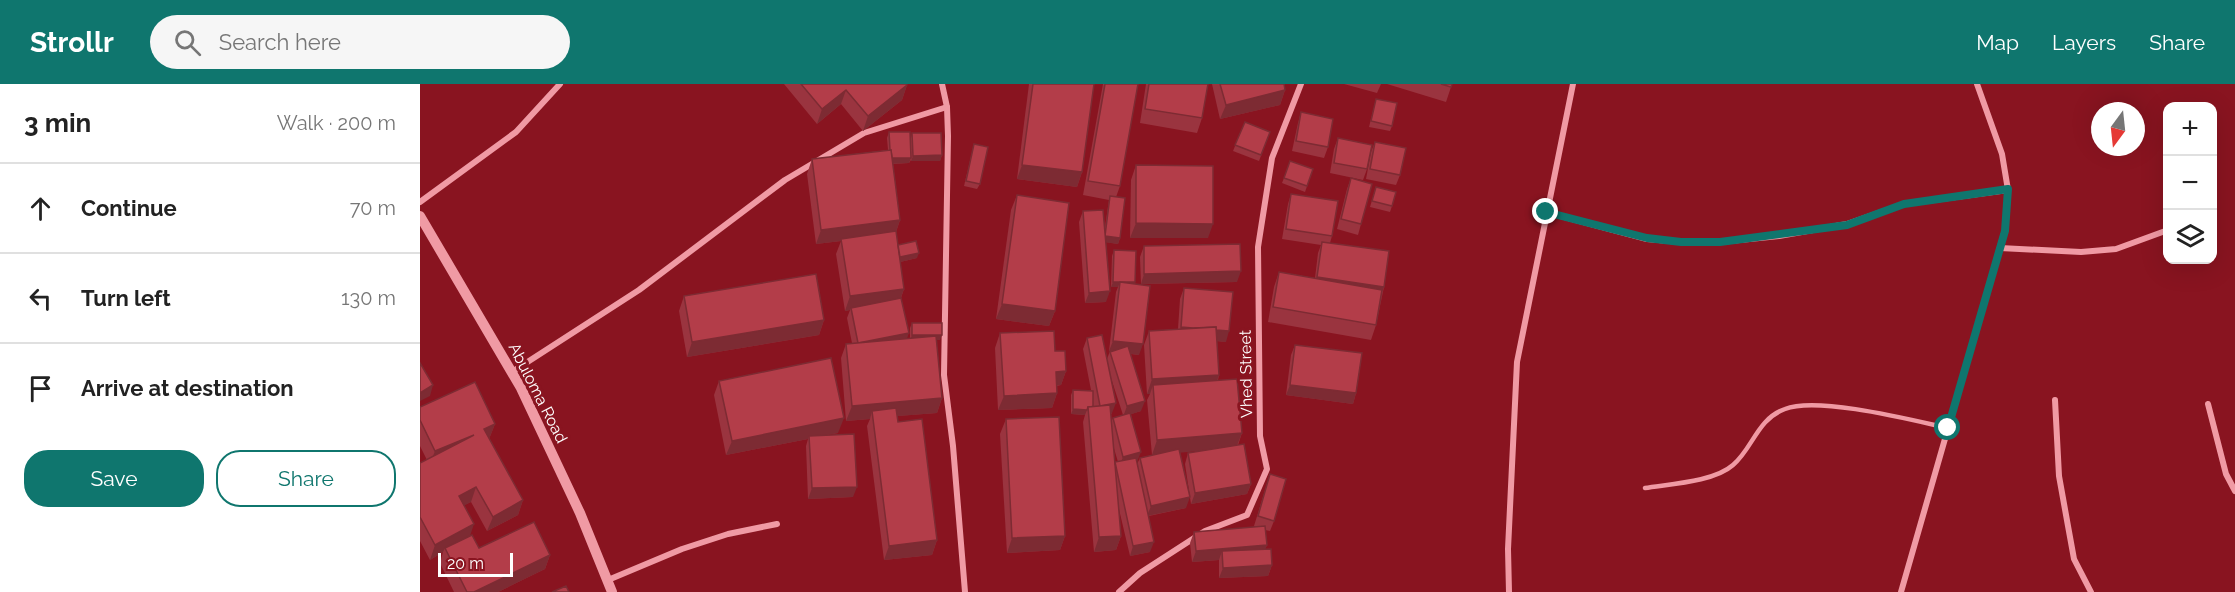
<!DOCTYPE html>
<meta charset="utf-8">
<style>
:root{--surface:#fff;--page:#f6f6f6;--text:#222;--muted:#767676;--line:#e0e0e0;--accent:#0f766e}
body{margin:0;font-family:Raleway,sans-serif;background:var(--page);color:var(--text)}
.controls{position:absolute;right:18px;top:18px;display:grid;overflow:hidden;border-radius:12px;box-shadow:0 6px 24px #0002}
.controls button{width:54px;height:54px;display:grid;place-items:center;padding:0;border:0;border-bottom:2px solid var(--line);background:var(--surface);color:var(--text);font:30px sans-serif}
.compass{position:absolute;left:1671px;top:18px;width:54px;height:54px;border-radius:50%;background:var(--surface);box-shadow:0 6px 24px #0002;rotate:195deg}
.scale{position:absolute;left:18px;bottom:15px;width:75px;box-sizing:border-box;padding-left:6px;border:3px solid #fff;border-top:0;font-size:16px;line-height:21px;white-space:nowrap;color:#fff;-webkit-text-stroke:4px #891420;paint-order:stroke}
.stop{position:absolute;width:18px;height:18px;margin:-14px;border:4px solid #0f766e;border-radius:50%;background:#fff}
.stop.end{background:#0f766e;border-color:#fff;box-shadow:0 2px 6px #0008}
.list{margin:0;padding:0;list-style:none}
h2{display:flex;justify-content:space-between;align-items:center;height:78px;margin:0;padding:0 24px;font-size:26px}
h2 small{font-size:20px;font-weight:400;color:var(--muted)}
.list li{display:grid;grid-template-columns:39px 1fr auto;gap:18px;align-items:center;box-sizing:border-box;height:90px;padding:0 24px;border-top:2px solid var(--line)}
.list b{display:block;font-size:22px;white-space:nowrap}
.list em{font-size:20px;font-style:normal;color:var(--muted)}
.actions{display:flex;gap:12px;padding:18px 24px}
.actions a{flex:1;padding:14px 0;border:2px solid var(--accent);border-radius:24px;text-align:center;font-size:21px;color:var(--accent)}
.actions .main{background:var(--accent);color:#fff}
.icon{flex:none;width:33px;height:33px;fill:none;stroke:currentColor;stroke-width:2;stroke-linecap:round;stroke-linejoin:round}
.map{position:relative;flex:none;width:1815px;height:508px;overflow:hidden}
header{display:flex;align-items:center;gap:36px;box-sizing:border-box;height:84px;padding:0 30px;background:var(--accent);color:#fff}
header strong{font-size:28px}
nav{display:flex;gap:33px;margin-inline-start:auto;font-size:21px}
.search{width:420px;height:54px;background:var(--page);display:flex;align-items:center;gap:15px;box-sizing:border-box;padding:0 21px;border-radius:33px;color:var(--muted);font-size:22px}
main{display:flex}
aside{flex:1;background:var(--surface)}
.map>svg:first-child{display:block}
</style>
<header>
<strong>Strollr</strong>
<div class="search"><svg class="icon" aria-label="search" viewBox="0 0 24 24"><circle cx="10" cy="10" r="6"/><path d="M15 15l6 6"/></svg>Search here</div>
<nav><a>Map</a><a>Layers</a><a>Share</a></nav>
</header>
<main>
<aside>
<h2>3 min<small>Walk · 200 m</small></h2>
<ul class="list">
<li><svg class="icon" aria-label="ahead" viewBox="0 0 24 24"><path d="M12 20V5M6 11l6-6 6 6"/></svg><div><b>Continue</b></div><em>70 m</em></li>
<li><svg class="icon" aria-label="left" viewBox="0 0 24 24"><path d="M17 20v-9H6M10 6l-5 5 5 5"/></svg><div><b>Turn left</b></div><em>130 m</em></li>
<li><svg class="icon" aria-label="arrive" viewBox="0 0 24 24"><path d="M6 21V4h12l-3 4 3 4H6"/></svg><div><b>Arrive at destination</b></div></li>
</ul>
<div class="actions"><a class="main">Save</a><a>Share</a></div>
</aside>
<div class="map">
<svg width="1815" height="508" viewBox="0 0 1815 508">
<rect width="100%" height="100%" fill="#891420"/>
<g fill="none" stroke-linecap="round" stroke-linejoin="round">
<!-- service -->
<path stroke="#f09aa4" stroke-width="4.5" d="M1225,404C1249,400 1294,398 1313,381C1333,364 1337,335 1365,325C1397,312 1492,336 1528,344"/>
<!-- minor -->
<g stroke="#f09aa4" stroke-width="6">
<polyline points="522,0 527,23 528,52 524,291 533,362 545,508"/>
<polyline points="0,118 96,48 140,0"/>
<polyline points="1126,128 1227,155 1261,158 1300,158 1359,152 1427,140 1484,120 1588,106"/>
<polyline points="1580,164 1661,168 1696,165 1748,146"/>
<polyline points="92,288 219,206 365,96 444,49 527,23"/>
<polyline points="1635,316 1639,392 1648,442 1654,475 1671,508"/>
<polyline points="1788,320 1806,390 1815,407"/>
<polyline points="188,496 262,465 308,450 357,440"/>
<polyline points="699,508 720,489 785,447 827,431 847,385 840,352 838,163 852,74 881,0"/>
<polyline points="1089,508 1088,465 1097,278 1153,0"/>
<polyline points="1481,508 1585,146 1588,106 1582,70 1557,0"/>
</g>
<!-- tertiary -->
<polyline stroke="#f09aa4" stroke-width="10" points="0,132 101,304 160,429 192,508"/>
</g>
<!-- wall -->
<g fill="#9a343f" fill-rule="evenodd">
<polygon points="364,0 486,0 487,1 482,16 443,47 421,20 397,40"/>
<polygon points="609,0 674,0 662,88 657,103 597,95"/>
<polygon points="683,0 718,0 700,102 696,113 700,154 698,160 686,158 686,218 665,219 659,138 663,127 685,143 689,116 663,111"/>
<polygon points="726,0 788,0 782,34 777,49 720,39"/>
<polygon points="792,0 864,0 865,6 860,21 800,35"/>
<polygon points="924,0 961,0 957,9"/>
<polygon points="967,0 1032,0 1026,18"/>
<polygon points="956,15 972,42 970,47 949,43"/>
<polygon points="881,28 908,63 904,74 872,67 878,39"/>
<polygon points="825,38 850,48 839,77 813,67"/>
<polygon points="469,48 491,54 492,49 522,71 520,77 491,77 491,76 489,79 473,80 480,136 476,148 478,161 497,174 480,178 484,205 481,214 487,255 490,254 490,244 492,239 520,256 516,256 522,314 517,329 477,332 478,338 517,456 512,471 464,476 447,342 450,335 426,337 421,274 426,260 432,259 427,234 430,226 425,227 416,170 421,157 396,160 387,90 392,75 468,66 467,54"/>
<polygon points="918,54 947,85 943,96 910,89 914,65"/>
<polygon points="955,58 980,91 976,101 946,95 951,68"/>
<polygon points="554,60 560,100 557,105 544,102"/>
<polygon points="716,81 788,154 710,154 711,96"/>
<polygon points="893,85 885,108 862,99 864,94"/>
<polygon points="931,94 941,140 938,151 917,145 927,105"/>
<polygon points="956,103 972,122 970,128 950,123"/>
<polygon points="871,110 912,152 910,159 964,203 956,241 951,256 848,238 854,203 859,188 895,194 898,169 901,161 862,155 868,120"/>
<polygon points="597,111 635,227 629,242 576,235 591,126"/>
<polygon points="724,162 817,198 721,200 720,173"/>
<path d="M694,166L715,200L719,271L711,270L721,327L711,330L717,380L720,374L732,371L727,316L730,310H727L724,261L729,247L758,245L760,215L764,204L806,258L797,257L799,291L798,296L822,349L818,361L831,400L827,410L771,420L765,380L768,369L786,366L760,368L766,424L729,432L730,468L710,472L698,421L701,452L696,466L674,468L663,338L665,331L651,330V311L653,306H671L663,265L667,254L687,275L690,267H689L696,208L698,203H691L692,172ZM691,294L703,331L693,334L691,338V330L692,329ZM693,361L698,378L695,379Z"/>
<polygon points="264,212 404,236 399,251 267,273 259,227"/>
<polygon points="580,249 635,267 646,287 641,301 637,302 637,309 632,324 578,326 575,264"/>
<polygon points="875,261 936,309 933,320 866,311 871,271"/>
<polygon points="299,297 418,349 406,351 433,413 388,415 386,362 388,355 306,371 294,311"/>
<polygon points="0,323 75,340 69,355 103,416 98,431 67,447 51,418 44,421 50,452 59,464 130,471 125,485 78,508 34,508 20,479 23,468 10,476 0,457 0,379 7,376 0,362"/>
<polygon points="586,335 645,452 640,466 587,469 580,350"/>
<polygon points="850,390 854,437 850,447 845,446 847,461 845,465 852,481 848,492 799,494 799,476 772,478 770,459 774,448 836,443 834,442"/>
</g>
<!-- shaded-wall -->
<g fill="#7d2b33">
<polygon points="487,1 482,16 443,47 448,32"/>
<polygon points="426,6 421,20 397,40 402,25"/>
<polygon points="865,6 860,21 800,35 806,21"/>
<polygon points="522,71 520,77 491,77 493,72"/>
<polygon points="471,74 491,74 489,79 469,80"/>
<polygon points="602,81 662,88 657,103 597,95"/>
<polygon points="480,136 475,151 421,155 421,157 396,160 401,146"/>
<polygon points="716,139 793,140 788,154 710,154"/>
<polygon points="685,152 700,154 698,160 683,158"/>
<polygon points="499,169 497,174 476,179 478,173"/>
<polygon points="821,187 817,198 721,200 724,190"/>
<polygon points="897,193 964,203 960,213 894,204"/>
<polygon points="693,198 715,198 713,204 700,198 698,203 691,203"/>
<polygon points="484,205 479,219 431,224 430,226 425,227 430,212"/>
<polygon points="690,207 686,218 665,219 669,209"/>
<polygon points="582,220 635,227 629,242 576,235"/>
<polygon points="404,236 399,251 267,273 272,258"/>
<polygon points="761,243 809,247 806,258 757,254"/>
<polygon points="489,249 485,260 438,259"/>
<polygon points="492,251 522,251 520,256 490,256"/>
<polygon points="693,257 723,260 719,271 689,267"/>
<polygon points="646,287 641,301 631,302 636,288"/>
<polygon points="799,291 794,306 733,301 730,310 727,310 732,295"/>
<polygon points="13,301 10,312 0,317 0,309"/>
<polygon points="870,301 936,309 933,320 866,311"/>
<polygon points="637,309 632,324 578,326 584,312"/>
<polygon points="522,314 517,329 453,334 452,327 450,335 426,337 432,322"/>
<polygon points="725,317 721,327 703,333 707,322"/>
<polygon points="696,319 692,329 677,333 680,322"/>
<polygon points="653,325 667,326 665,331 651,330"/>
<polygon points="424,334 418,349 390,354 389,352 388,355 306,371 312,357"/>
<polygon points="75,340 69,355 64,345"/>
<polygon points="822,349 816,364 732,371 737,356"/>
<polygon points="54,351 9,382 15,367"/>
<polygon points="721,368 717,378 699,383 703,373"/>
<polygon points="831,400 827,410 771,420 775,409"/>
<polygon points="56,403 51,418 34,427 39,412"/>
<polygon points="437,403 433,413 388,415 392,404"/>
<polygon points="770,413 766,424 727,432 731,422"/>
<polygon points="103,416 98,431 67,447 73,433"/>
<polygon points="54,440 49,455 25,464 23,468 10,476 15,461"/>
<polygon points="645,452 640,466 587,469 592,454"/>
<polygon points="701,452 696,466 674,468 679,453"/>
<polygon points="517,456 512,471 464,476 469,462"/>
<polygon points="734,458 730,468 710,472 713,462"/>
<polygon points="847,461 843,472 802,467 799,476 772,478 776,467"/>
<polygon points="130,471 125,485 78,508 54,508"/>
<polygon points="852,481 848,492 799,494 803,484"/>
</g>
<!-- building -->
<g fill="#b33d49" stroke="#7d2b33" stroke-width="1.5">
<polygon points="381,0 486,0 487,1 448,32 426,6 402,25"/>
<polygon points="613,0 674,0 662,88 602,81"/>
<polygon points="685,0 718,0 700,102 668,97"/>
<polygon points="729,0 788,0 782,34 725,25"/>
<polygon points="800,0 864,0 865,6 806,21"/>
<polygon points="1021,0 1032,0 1031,3"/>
<polygon points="956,15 977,19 972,42 951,37"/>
<polygon points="881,28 913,35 908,63 876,57"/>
<polygon points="825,38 850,48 841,71 815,61"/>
<polygon points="469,48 490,48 491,74 472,74 471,66 470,66"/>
<polygon points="492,49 521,49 522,71 493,72"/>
<polygon points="918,54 952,61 947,85 914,79"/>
<polygon points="955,58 986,64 980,91 950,85"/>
<polygon points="554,60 568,63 560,100 546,97"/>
<polygon points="471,66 480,136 401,146 392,75"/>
<polygon points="870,77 893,85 887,102 864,94"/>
<polygon points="716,81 793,82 793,140 716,139"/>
<polygon points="931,94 952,100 941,140 921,135"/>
<polygon points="956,103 976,108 972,122 952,117"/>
<polygon points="871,110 918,117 912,152 866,145"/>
<polygon points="597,111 649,119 635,227 582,220"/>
<polygon points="690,112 705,114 700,154 685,152"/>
<polygon points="683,126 690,207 669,209 663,127"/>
<polygon points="476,147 484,205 430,212 421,155"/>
<polygon points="496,157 499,169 480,173 478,161"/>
<polygon points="902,158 969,167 964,203 897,193"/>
<polygon points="820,160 821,187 724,190 724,162"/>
<polygon points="694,166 716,167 715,198 693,198"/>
<polygon points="859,188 962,206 956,241 853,223"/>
<polygon points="396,190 404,236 272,258 264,212"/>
<polygon points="700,198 730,202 723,260 693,257"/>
<polygon points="764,204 813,208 809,247 796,246 796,243 773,244 761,243"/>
<polygon points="481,214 489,249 438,259 431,224"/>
<rect x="492" y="239" width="30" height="12"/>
<polygon points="796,243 799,291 732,295 729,247"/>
<polygon points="634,247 635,267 645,267 646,287 636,288 637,309 584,312 580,249"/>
<polygon points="682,251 696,319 680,322 667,254"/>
<polygon points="516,252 522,314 432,322 426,260"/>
<polygon points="875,261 942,269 936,309 870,301"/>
<polygon points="708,262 725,317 707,322 690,268"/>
<polygon points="411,274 424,334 312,357 299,297"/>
<polygon points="0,279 13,301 0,309"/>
<polygon points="817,295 822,349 737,356 733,301"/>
<polygon points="55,298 75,340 64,345 103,416 73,433 56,403 39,412 54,440 15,461 0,433 0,379 54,351 15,367 0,336 0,323"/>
<polygon points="653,306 673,307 673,323 668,323 667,326 653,325"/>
<polygon points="690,321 701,452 679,453 668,323"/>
<polygon points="476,324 478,338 502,335 517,456 469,462 452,327"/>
<polygon points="710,329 721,368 703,373 693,334"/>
<polygon points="639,333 645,452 592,454 586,335"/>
<polygon points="434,350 437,403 392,404 389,352"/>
<polygon points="824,360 831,400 775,409 768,369"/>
<polygon points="759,365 770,413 731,422 720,374"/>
<polygon points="716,374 734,458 713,462 695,378"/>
<polygon points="850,390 866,395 854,437 838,432"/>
<polygon points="114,438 130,471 54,508 47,508 25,464 52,451 59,464"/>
<polygon points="845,442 847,461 776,467 774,448"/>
<polygon points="851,465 852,481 803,484 802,467"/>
<polygon points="146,502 149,508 132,508"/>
</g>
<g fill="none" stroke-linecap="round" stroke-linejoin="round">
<!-- route -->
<polyline stroke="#0f766e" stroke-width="8" points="1126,128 1227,154 1261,158 1300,158 1427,141 1484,120 1588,105 1585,147 1528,344"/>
</g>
<g text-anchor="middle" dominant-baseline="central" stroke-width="6" stroke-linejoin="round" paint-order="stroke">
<!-- street labels -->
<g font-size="16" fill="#fff" stroke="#891420">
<text transform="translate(826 290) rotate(-91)">Vhed Street</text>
<text transform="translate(118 309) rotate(63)">Abuloma Road</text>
</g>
</g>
</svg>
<div class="controls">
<button>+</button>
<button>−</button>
<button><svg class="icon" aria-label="layers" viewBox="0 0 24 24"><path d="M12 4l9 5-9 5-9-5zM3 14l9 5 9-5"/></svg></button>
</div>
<svg class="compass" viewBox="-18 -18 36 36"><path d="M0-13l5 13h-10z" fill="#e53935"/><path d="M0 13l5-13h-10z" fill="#767676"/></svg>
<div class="scale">20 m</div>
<div class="stop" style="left:1528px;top:344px"></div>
<div class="stop end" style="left:1126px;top:128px"></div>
</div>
</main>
